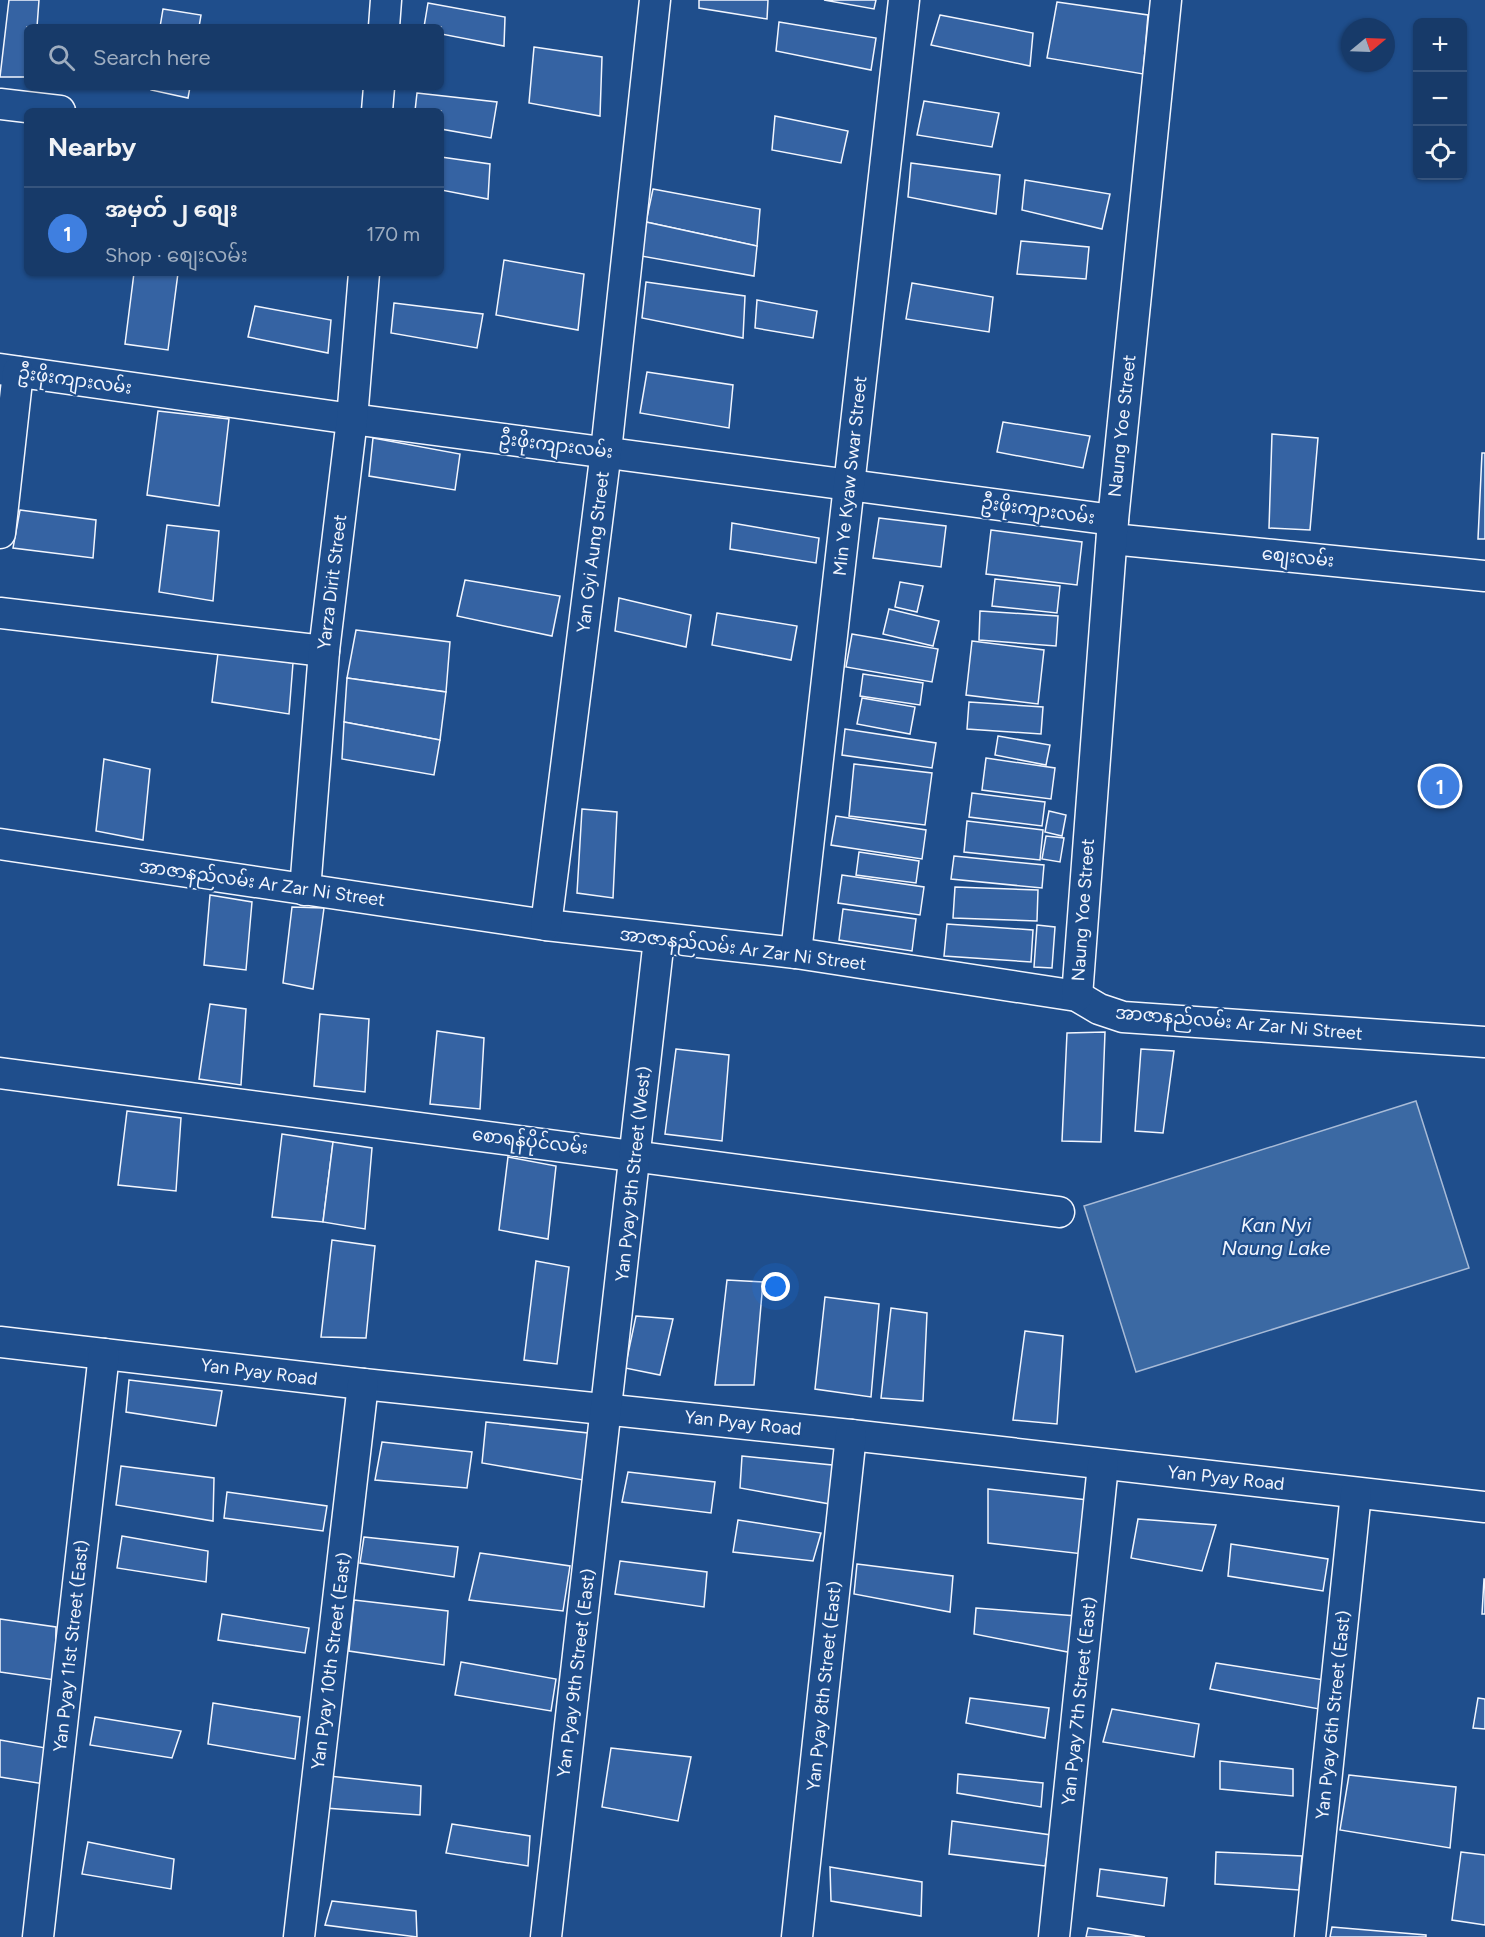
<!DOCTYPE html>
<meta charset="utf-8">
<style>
:root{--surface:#173a69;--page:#244571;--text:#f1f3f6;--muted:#9eadc0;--line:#36547d;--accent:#e797bd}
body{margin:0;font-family:Figtree,"Noto Sans Myanmar",sans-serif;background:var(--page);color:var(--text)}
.controls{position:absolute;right:18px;top:18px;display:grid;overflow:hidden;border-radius:9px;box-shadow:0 2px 4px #0004}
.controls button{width:54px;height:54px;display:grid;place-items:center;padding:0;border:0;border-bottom:2px solid var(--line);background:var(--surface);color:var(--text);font:30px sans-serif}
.compass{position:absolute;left:1341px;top:18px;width:54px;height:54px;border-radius:50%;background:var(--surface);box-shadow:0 2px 4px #0004;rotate:71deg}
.you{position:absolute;left:776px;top:1287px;width:21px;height:21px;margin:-15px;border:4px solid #fff;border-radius:50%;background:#1a73e8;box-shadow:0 0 0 9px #1a73e833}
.badge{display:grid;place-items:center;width:39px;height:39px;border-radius:50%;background:var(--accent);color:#fff;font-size:20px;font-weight:700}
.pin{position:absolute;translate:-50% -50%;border:3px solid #fff;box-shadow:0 2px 6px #0006}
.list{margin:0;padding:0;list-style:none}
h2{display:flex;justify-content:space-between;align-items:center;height:78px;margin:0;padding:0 24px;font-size:26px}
h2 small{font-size:20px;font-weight:400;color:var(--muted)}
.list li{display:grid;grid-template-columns:39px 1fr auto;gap:18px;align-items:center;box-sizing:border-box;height:90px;padding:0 24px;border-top:2px solid var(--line)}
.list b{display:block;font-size:22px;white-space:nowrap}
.list p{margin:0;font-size:20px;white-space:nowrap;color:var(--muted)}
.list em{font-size:20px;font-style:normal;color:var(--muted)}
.icon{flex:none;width:33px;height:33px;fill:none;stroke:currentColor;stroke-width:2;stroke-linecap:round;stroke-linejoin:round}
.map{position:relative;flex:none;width:1485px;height:1937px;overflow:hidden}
.search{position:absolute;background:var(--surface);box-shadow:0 2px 4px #0004;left:24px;top:24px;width:420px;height:66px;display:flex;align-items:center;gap:15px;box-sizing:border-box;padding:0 21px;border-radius:9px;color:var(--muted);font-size:22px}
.panel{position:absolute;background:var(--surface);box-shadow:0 2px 4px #0004;left:24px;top:108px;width:420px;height:168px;border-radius:9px}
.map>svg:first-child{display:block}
</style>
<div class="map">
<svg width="1485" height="1937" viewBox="0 0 1485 1937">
<rect width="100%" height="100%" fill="#1f4e8c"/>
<!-- water -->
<polygon fill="#3b69a3" stroke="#a8bbd7" stroke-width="1.5" points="1416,1101 1469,1268 1136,1372 1084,1206"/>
<!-- building -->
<g fill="#3563a3" stroke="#f2f6ff" stroke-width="1.5">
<polygon points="9,0 39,0 37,27 27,27 27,77 0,77"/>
<polygon points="699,0 768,0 767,19 699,8"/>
<polygon points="824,0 876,0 874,9"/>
<polygon points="1057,2 1148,15 1143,74 1047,58"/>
<polygon points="428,3 505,17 504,46 441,34 441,27 424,27"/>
<polygon points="163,9 201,15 199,27 160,27"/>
<polygon points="940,15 1033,33 1030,66 931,45"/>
<polygon points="779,22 876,38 871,70 776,51"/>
<polygon points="534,47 602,57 600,116 529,103"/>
<polygon points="151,87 190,87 188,98 151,90"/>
<polygon points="417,93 497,102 491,138 441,129 441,111 415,111"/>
<polygon points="924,101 999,113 992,147 917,135"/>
<polygon points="775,116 848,131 841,163 772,150"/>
<polygon points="441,157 490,164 488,199 441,190"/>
<polygon points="911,163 1000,175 996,214 908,197"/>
<polygon points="1025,180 1110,194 1102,229 1022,210"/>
<polygon points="653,189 760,209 757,246 646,222"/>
<polygon points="646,222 757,246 754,276 641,256"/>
<polygon points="1021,241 1089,247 1086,279 1017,274"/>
<polygon points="504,260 584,274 578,330 496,315"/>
<polygon points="134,273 178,273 168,350 125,344"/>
<polygon points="646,282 745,296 743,338 642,318"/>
<polygon points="912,283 993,297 989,332 906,319"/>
<polygon points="757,300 817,311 813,338 755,328"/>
<polygon points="394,303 483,314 477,348 391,333"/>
<polygon points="255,306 331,320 328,353 248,337"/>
<polygon points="647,372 733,385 729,428 640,413"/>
<polygon points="158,411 229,419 219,506 147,495"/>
<polygon points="1003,422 1090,436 1083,468 997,452"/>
<polygon points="1272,434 1318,438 1310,530 1269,528"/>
<polygon points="373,438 460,454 455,490 369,476"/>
<polygon points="1482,453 1485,453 1485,539 1478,539"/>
<polygon points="20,510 96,520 93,558 13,548"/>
<polygon points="879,518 946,526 941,567 873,558"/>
<polygon points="732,523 819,538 816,563 730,549"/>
<polygon points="167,525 219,531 213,601 159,592"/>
<polygon points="991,530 1082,542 1077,585 986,574"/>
<polygon points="995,579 1060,586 1057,613 992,606"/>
<polygon points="465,580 560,596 552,636 457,616"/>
<polygon points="900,582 923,586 917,612 895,607"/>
<polygon points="619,598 691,615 686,647 615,631"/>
<polygon points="889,609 939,621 933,646 883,634"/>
<polygon points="980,611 1058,616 1056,646 979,640"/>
<polygon points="717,613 797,626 791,660 712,645"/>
<polygon points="356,630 450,642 446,692 347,678"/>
<polygon points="852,634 938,649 932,682 846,667"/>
<polygon points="972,641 1044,650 1038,704 966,695"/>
<polygon points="218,653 293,663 289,714 212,702"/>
<polygon points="863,674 923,683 920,705 860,696"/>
<polygon points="347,678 446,692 440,740 344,722"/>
<polygon points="862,698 915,707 910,734 857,724"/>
<polygon points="969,702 1043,707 1041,734 967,729"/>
<polygon points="344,722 440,740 434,775 342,759"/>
<polygon points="845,729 936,743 932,768 842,755"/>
<polygon points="998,736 1050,745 1046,765 995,755"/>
<polygon points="986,758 1055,768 1051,799 982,790"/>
<polygon points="104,759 150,769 143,840 96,831"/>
<polygon points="854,764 932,773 925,825 849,816"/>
<polygon points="972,793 1045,802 1042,826 969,817"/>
<polygon points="582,809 617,812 613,898 577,893"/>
<polygon points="1049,811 1066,815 1062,836 1045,832"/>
<polygon points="836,816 926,830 922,859 831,845"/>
<polygon points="967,821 1043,830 1040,860 964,852"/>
<polygon points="1046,836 1064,838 1060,862 1042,859"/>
<polygon points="859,852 919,861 916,883 856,875"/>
<polygon points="954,856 1044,865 1042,888 951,879"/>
<polygon points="842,875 924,887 920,915 838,903"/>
<polygon points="955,887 1038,890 1037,921 953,918"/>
<polygon points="210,895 252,902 246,970 204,965"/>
<polygon points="292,907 324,908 313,989 283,983"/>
<polygon points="843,909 916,919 912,951 839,940"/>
<polygon points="947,924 1033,930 1031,962 944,956"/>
<polygon points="1037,925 1055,927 1052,968 1034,967"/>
<polygon points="210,1004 246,1009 241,1085 199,1079"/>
<polygon points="320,1014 369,1019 365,1092 314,1086"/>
<polygon points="437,1031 484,1038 480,1109 430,1104"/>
<polygon points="1105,1032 1101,1142 1062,1141 1067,1033"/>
<polygon points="676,1049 729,1055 722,1141 665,1134"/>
<polygon points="1141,1049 1174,1051 1163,1133 1135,1131"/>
<polygon points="127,1111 181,1118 176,1191 118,1185"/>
<polygon points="282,1134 333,1142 323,1222 272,1217"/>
<polygon points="333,1142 372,1148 365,1229 323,1222"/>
<polygon points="508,1157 556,1166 548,1239 499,1230"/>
<polygon points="332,1240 375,1246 366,1338 321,1337"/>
<polygon points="536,1261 569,1267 557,1364 524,1360"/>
<polygon points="727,1280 763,1282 754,1385 715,1385"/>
<polygon points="825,1297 879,1304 871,1397 815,1389"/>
<polygon points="891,1308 927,1313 923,1401 881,1398"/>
<polygon points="636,1316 673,1319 660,1375 625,1368"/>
<polygon points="1025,1331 1063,1336 1057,1424 1013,1420"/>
<polygon points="129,1380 222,1391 216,1426 126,1412"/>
<polygon points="486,1422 588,1433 583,1480 482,1463"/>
<polygon points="382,1442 472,1452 467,1488 375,1480"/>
<polygon points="742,1456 832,1465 830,1504 740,1488"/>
<polygon points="121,1466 214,1478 213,1521 116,1505"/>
<polygon points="628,1472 715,1482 711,1513 622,1502"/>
<polygon points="988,1489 1088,1500 1083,1554 988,1543"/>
<polygon points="227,1492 327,1506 323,1531 224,1518"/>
<polygon points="1138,1519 1216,1525 1202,1571 1131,1558"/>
<polygon points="738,1520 821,1533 813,1561 733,1552"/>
<polygon points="122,1536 208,1551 206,1582 117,1568"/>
<polygon points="364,1537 458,1547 454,1577 360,1563"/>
<polygon points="1231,1544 1328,1559 1323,1591 1228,1576"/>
<polygon points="480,1553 570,1566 563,1611 469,1600"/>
<polygon points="620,1561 707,1572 704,1607 615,1594"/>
<polygon points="857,1564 953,1576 950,1612 854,1594"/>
<polygon points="1484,1579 1485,1579 1485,1614 1482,1614"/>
<polygon points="354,1600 448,1611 444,1665 349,1651"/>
<polygon points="976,1608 1077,1616 1073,1653 974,1634"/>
<polygon points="222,1614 309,1628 305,1653 218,1640"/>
<polygon points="0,1619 56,1627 55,1680 0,1672"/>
<polygon points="461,1662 556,1679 551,1711 455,1695"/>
<polygon points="1216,1663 1325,1680 1319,1709 1210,1689"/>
<polygon points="970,1698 1049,1708 1045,1738 966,1723"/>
<polygon points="1478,1698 1485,1699 1485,1729 1473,1728"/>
<polygon points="213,1703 300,1717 295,1759 208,1744"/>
<polygon points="1112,1709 1199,1724 1194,1757 1103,1742"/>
<polygon points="95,1717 181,1731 172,1758 90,1745"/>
<polygon points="0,1740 46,1748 44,1784 0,1777"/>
<polygon points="611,1748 691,1757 678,1821 602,1807"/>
<polygon points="1220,1761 1293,1769 1293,1796 1220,1789"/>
<polygon points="958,1774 1043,1783 1041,1807 957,1793"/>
<polygon points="1349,1775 1456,1787 1450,1848 1340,1830"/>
<polygon points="329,1776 421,1786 420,1815 325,1808"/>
<polygon points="952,1821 1051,1835 1045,1866 949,1854"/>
<polygon points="452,1824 530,1836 528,1866 446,1853"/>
<polygon points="88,1842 174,1859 171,1889 82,1874"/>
<polygon points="1216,1852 1302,1856 1299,1890 1215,1884"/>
<polygon points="1461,1852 1485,1855 1485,1925 1452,1920"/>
<polygon points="830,1867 922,1882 921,1916 831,1901"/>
<polygon points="1100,1869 1167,1878 1164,1906 1097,1896"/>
<polygon points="332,1901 416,1911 417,1937 325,1925"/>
<polygon points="1332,1927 1426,1935 1426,1937 1330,1937"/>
<polygon points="1088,1928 1145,1937 1086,1937"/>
</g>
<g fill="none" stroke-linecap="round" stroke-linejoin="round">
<!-- minor casing -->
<g stroke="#f2f6ff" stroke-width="33">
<g id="minor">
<polyline points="384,27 386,0"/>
<polyline points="0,104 60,111"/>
<polyline points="377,111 379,87"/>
<polyline points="0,369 352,419 1113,520"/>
<polyline points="0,533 18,372"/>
<polyline points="1112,539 1485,576"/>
<polyline points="0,613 324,651"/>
<polyline points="0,844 546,925 796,953 1077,996 1099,1009 1123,1017 1485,1042"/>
<polyline points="305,890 324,651 352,419 364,273"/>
<polyline points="546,925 606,451 655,0"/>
<polyline points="796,953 904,0"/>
<polyline points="1077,996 1113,520 1166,0"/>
<polyline points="0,1073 1059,1212"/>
<polyline points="0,1342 363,1384 851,1435 1485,1507"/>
<polyline points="38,1937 104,1354"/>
<polyline points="299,1937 363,1384"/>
<polyline points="546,1937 659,939"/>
<polyline points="797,1937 851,1435"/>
<polyline points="1054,1937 1103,1465"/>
<polyline points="1310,1937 1356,1493"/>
</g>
</g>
<!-- minor -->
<use href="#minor" stroke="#1f4e8c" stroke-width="30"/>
</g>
<g text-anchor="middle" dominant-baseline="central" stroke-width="4.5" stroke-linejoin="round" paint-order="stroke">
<!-- street labels -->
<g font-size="18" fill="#f2f6ff" stroke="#1f4e8c">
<text transform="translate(75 380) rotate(8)">ဦးဖိုးကျားလမ်း</text>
<text transform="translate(1122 426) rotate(-84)">Naung Yoe Street</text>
<text transform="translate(556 445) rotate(7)">ဦးဖိုးကျားလမ်း</text>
<text transform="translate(850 476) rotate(-84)">Min Ye Kyaw Swar Street</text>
<text transform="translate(1038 510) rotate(8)">ဦးဖိုးကျားလမ်း</text>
<text transform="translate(593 552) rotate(-83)">Yan Gyi Aung Street</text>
<text transform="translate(1298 557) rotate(6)">စျေးလမ်း</text>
<text transform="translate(332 582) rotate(-83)">Yarza Dirit Street</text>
<text transform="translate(262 883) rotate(8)">အာဇာနည်လမ်း Ar Zar Ni Street</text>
<text transform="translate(1083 910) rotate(-86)">Naung Yoe Street</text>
<text transform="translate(743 949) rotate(7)">အာဇာနည်လမ်း Ar Zar Ni Street</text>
<text transform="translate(1239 1023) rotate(5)">အာဇာနည်လမ်း Ar Zar Ni Street</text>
<text transform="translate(530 1141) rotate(7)">စောရန်ပိုင်လမ်း</text>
<text transform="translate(633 1174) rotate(-84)">Yan Pyay 9th Street (West)</text>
<text transform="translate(259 1372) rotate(7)">Yan Pyay Road</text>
<text transform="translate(743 1423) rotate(6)">Yan Pyay Road</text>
<text transform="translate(1226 1478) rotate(6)">Yan Pyay Road</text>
<text transform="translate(71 1646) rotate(-84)">Yan Pyay 11st Street (East)</text>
<text transform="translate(331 1661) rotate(-83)">Yan Pyay 10th Street (East)</text>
<text transform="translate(576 1673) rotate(-83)">Yan Pyay 9th Street (East)</text>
<text transform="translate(824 1686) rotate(-84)">Yan Pyay 8th Street (East)</text>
<text transform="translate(1079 1701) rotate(-84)">Yan Pyay 7th Street (East)</text>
<text transform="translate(1333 1715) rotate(-84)">Yan Pyay 6th Street (East)</text>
</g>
<!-- water labels -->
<g font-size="20" font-style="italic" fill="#f2f6ff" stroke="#1f4e8c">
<text x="1276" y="1225">Kan Nyi<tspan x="1276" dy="23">Naung Lake</tspan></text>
</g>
</g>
</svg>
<div class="controls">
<button>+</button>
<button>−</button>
<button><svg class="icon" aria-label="locate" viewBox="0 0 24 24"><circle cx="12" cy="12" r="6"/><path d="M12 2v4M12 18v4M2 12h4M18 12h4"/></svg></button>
</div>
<svg class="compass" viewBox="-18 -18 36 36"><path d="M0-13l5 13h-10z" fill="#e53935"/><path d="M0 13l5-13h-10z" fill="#9eadc0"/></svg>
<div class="you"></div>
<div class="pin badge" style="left:1440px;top:786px;background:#3f7fe0">1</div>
<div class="search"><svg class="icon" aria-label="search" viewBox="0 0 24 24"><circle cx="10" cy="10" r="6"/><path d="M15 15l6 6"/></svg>Search here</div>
<section class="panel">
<h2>Nearby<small></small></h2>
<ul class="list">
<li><span class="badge" style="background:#3f7fe0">1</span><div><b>အမှတ် ၂ စျေး</b><p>Shop · စျေးလမ်း</p></div><em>170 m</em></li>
</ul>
</section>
</div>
